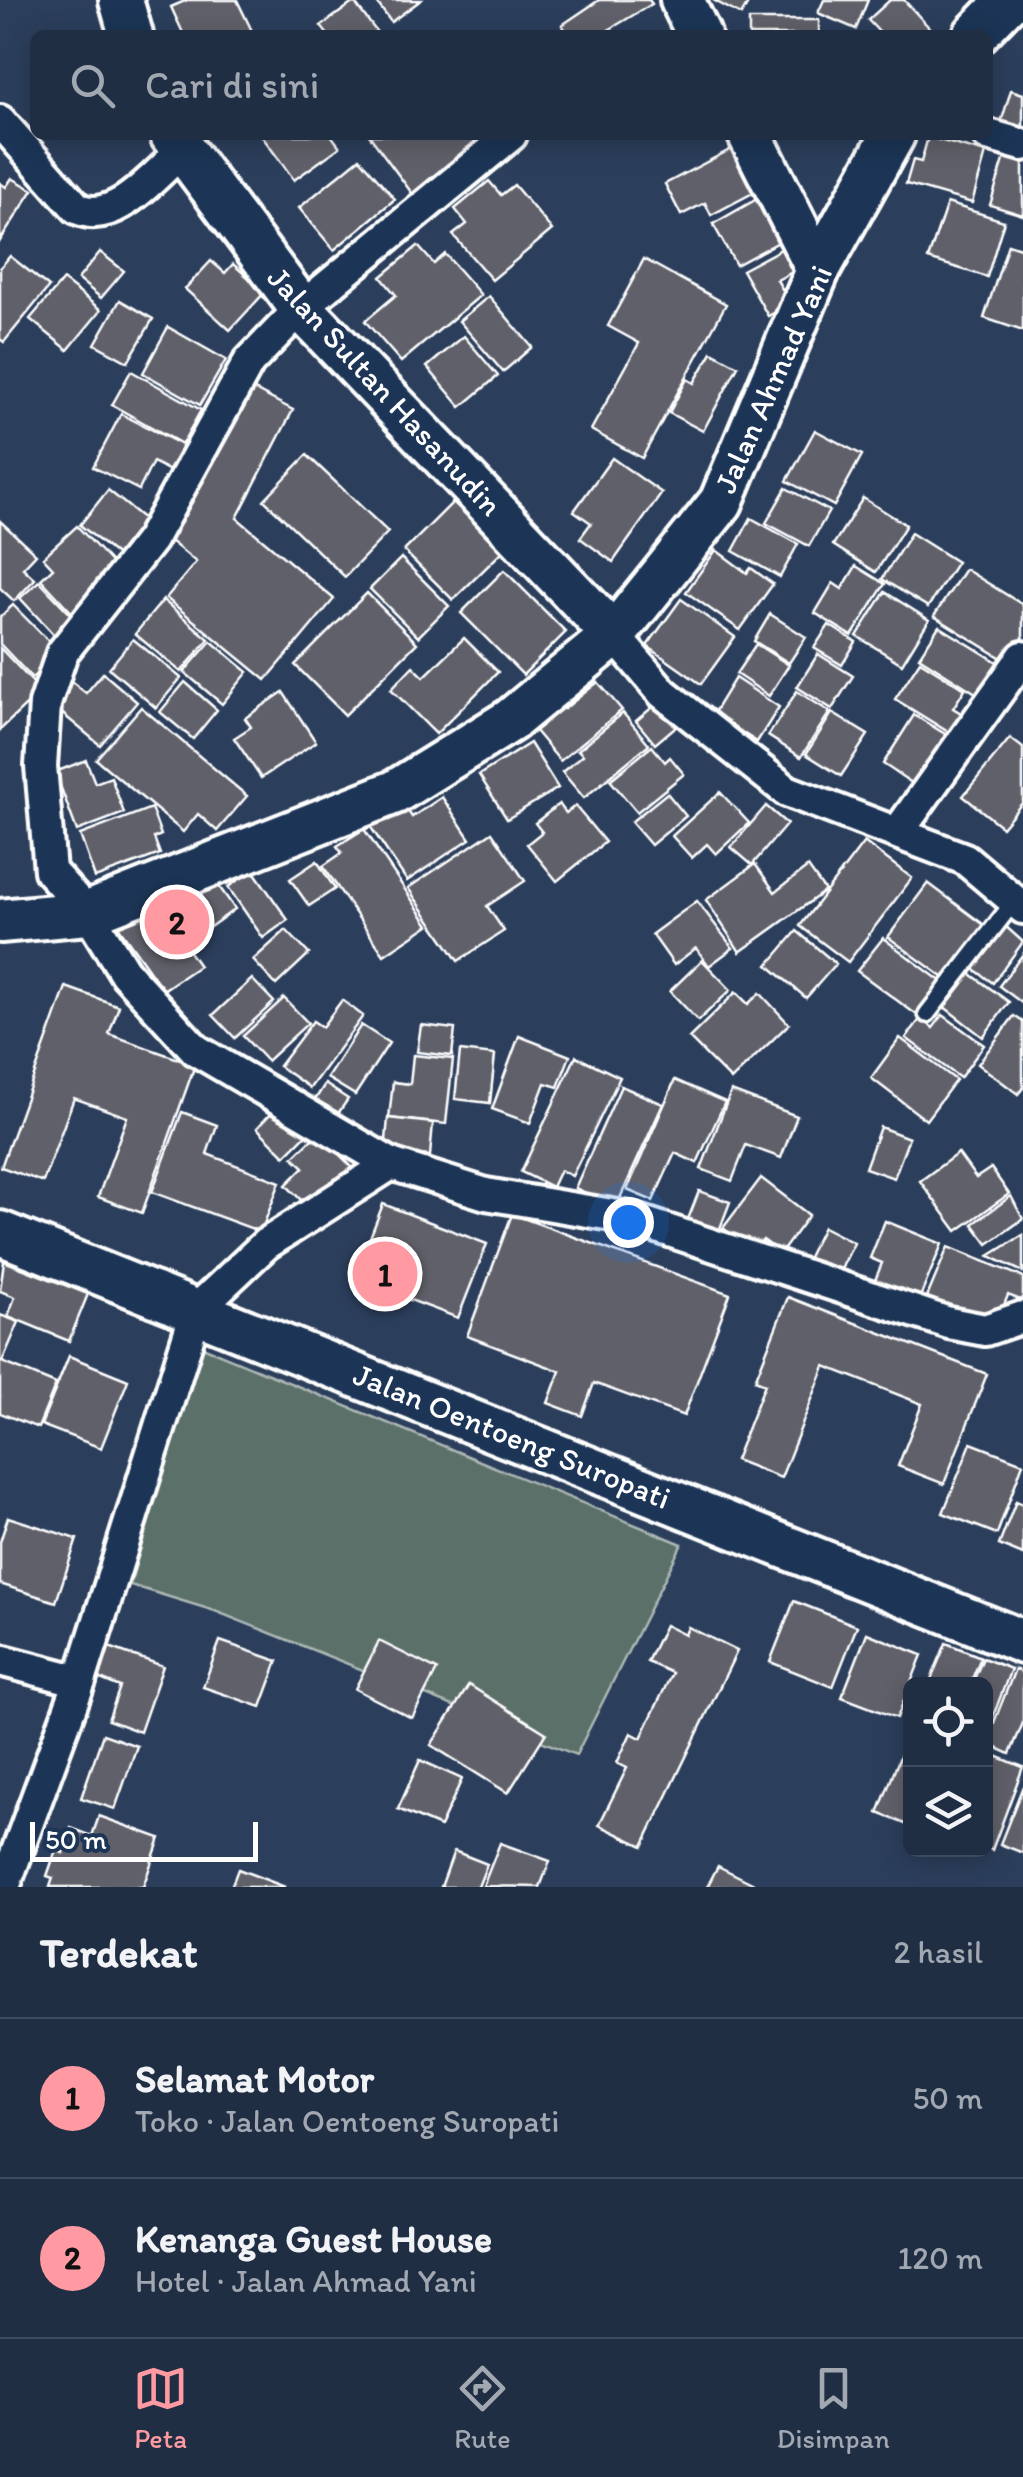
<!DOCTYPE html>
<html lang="id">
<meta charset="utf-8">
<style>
:root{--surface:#202e44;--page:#2d3a4f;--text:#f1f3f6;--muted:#a2a8b2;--line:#3d4a5d;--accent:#ff9aa2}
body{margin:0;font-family:Itim,sans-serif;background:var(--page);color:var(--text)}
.controls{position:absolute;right:30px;bottom:30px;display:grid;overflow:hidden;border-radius:15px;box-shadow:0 5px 25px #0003}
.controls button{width:90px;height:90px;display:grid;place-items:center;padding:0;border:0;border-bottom:2px solid var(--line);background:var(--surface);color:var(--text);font:50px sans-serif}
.scale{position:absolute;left:30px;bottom:25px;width:228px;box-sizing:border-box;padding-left:10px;border:5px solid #fff;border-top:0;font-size:28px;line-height:35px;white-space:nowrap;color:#fff;-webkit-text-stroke:8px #1d3557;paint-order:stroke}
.you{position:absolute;left:628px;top:1222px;width:35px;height:35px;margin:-25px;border:8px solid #fff;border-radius:50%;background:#1a73e8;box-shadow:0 0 0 15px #1a73e833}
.badge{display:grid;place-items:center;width:65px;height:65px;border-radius:50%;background:var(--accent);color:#111;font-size:32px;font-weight:700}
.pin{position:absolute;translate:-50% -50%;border:5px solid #fff;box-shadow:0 2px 10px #0006}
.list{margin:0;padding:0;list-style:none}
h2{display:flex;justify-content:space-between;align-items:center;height:130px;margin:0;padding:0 40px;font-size:42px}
h2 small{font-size:32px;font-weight:400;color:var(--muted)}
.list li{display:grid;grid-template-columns:65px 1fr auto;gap:30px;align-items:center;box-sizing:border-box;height:160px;padding:0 40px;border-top:2px solid var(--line)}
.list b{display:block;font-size:38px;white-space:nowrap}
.list p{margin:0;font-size:32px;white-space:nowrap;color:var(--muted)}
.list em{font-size:32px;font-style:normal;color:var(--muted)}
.icon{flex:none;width:55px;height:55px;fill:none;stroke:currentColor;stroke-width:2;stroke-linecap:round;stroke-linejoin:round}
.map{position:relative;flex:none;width:1023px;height:1887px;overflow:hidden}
.search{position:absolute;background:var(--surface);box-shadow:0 5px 25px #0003;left:30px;right:30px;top:30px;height:110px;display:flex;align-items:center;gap:25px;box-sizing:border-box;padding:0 35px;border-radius:15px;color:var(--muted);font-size:38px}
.sheet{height:450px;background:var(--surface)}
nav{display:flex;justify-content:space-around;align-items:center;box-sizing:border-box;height:140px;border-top:2px solid var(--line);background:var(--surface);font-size:28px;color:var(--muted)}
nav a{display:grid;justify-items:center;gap:5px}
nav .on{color:var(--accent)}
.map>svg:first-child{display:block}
</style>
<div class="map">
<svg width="1023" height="1887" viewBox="0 0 1023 1887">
<rect width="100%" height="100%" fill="#2b3e5b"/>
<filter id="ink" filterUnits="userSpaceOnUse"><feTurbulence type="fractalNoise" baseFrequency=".01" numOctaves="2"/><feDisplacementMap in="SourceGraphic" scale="20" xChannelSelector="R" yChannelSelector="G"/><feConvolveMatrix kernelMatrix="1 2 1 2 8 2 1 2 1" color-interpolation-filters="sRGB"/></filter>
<g filter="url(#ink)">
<!-- green -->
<polygon fill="#5b706b" stroke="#adb8b5" stroke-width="2.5" points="200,1346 682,1544 576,1755 215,1611 130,1585"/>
<!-- building -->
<g fill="#61616b" stroke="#fff" stroke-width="2.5">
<polygon points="187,0 237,0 254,35 184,35 171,7"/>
<polygon points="375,0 421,0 391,22"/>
<polygon points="599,0 649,0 652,4 600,35 569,35 562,25"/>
<polygon points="713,0 750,0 741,15"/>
<polygon points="824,0 868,0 856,29 818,13"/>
<polygon points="890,0 904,0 936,35 882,35 868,20"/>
<polygon points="354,2 379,35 328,35 321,26"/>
<rect x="749" y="20" width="70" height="15"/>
<polygon points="1011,90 1023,94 1023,134 1000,126"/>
<polygon points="261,135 331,135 340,147 294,180"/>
<polygon points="369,135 479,135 486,145 414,196"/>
<polygon points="928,137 986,153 972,203 906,184 913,160 921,162"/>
<polygon points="743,143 766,186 711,215 705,203 681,215 665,184"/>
<polygon points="1005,157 1023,163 1023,215 990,205"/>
<polygon points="360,158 395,199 334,250 299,208"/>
<polygon points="12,178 33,190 0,241 0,183 6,187"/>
<polygon points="489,181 501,195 514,185 552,230 492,280 453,235 467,224 455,209"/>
<polygon points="764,195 788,237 736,265 713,224"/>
<polygon points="947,203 1004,221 987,277 928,259"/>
<polygon points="1008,244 1023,249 1023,331 984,318"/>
<polygon points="418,246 434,264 445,254 481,295 401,362 365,321 396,295 381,277"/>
<polygon points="787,246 800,268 777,280 791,304 768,316 742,270"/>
<polygon points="100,252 124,271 101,298 78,279"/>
<polygon points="10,256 49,287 4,342 0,339 0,268"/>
<polygon points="644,259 726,304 642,458 591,430 639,343 608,326"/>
<polygon points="211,261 225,273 233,264 265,292 230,330 185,289"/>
<polygon points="63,280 101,310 68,350 30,319"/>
<polygon points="489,296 532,347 503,372 459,321"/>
<polygon points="120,300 153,319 128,362 95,344"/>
<polygon points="168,327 226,360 200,405 143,373"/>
<polygon points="464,336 498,376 461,407 427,367"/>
<polygon points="712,352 738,366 703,431 669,413 687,379 694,383"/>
<polygon points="131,371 201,410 182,444 112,405"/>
<polygon points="247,386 293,410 237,518 334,599 266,680 166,598 196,562 170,541"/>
<polygon points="121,414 192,450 179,476 153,462 139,490 93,467"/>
<polygon points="815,430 862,455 834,506 787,481"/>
<polygon points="307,455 388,532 345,577 264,500"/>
<polygon points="612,458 662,493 613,562 580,538 591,523 574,511"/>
<polygon points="786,488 829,511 809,546 766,523"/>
<polygon points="108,490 155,528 126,563 80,525"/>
<polygon points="863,498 906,525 876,572 833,545"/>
<polygon points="453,502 503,551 453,600 404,551"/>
<polygon points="751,518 798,544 780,577 733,551"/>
<polygon points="0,521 36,554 23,568 35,579 14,601 0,588"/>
<polygon points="77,526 123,575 77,618 41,579 53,568 43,557"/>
<polygon points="911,533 957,562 928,607 882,579"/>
<polygon points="716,550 747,573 751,568 773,584 740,630 686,592"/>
<polygon points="401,558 449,606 418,637 370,589"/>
<polygon points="856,566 885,584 852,636 815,613 833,583 842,589"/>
<polygon points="965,569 1023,605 1023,638 1008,662 934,616"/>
<polygon points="504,570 566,632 523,675 461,613"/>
<polygon points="39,581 76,620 56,637 20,598"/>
<polygon points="885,592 929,620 902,664 857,636"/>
<polygon points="367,593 417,643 345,715 295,665"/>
<polygon points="681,599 735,637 701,684 647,646"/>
<polygon points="163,600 209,639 181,672 135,634"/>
<polygon points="13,605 60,653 32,678 0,644 0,617"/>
<polygon points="770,614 806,637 789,663 754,641"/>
<polygon points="829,625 856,642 842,665 814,648"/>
<polygon points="939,626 1010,670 979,695 919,657"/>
<polygon points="464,638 498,672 436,734 391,689 413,666 424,677"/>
<polygon points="133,639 181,678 156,708 109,668"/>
<polygon points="211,641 248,672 222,704 184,672"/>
<polygon points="756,644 789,665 769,696 736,674"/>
<polygon points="0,648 41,691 0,730"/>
<polygon points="818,654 853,676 832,709 797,687"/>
<polygon points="920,661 965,689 953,708 971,719 958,738 895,699"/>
<polygon points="103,673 137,702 100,745 52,705 72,682 86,693"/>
<polygon points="735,678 779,707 757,742 713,714"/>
<polygon points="185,682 217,710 193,739 160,712"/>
<polygon points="598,682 622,710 560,761 530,725 558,703 564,709"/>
<polygon points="797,691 830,712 801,757 768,736"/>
<polygon points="283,692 316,742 261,778 234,738 251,727 245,718"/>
<polygon points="662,699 681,722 655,744 636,721"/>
<polygon points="141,707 247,796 217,831 198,814 183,832 96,759"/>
<polygon points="623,713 649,744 584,798 562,772 583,755 578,750"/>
<polygon points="832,713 868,735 841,776 806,754"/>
<polygon points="914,715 950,737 918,787 883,764"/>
<polygon points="1010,738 1023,748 1023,802 1002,827 963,796"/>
<polygon points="530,743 558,788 507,819 479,775"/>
<polygon points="652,746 665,762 670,757 684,774 637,812 610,780"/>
<polygon points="86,760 95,783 111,777 124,813 77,831 55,772"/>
<polygon points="720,792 749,823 716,854 707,844 692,858 672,836"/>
<polygon points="667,793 686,816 651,845 631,822"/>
<polygon points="442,797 470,839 407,881 368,823 401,801 412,817"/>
<polygon points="559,804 566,813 575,806 605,842 557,881 527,844 542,832 535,823"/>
<polygon points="766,806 787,824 752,865 731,847"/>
<polygon points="151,808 161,835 154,838 160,854 95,878 80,835"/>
<polygon points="364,829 429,925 384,955 323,866 342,853 337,846"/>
<polygon points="492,832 525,881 487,906 504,931 458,961 408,888"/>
<polygon points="864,842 912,878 848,962 800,926"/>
<polygon points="317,861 335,889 309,906 290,879"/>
<polygon points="755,864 775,892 808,867 825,891 740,952 706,900"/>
<polygon points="253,870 288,920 263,938 228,887"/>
<polygon points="213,878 235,909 210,927 188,895"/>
<polygon points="172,883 195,915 174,930 199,966 163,990 115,922"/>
<polygon points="928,883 987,927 947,980 888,937"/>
<polygon points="697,901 733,948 709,966 696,948 674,965 652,934"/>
<polygon points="1003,924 1023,942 993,983 971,967"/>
<polygon points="286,930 309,954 276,985 253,960"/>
<polygon points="797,931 836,964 806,998 768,965"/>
<polygon points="883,938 946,985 921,1018 857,971"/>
<polygon points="1023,954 1023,1002 1022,1003 999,986"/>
<polygon points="702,960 731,990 698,1021 670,991"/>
<polygon points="968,972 1009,1002 983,1037 943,1006"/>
<polygon points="252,979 274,1002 235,1038 213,1015"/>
<polygon points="66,987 119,1006 109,1034 195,1065 142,1213 98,1197 127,1117 74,1098 43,1182 1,1167"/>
<polygon points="736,992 748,1004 760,993 789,1024 731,1080 689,1038"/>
<polygon points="284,998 308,1023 267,1061 243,1036"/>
<polygon points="342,1000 363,1016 310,1088 279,1066 313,1021 322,1027"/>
<polygon points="943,1015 984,1045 960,1078 906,1038 921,1018 933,1028"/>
<polygon points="1014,1016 1023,1022 1023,1088 1018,1094 978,1064"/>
<polygon points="361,1025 389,1043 355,1095 327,1078"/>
<polygon points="421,1025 455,1029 452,1056 417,1052"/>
<polygon points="519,1036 570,1056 558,1087 545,1083 530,1123 492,1109"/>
<polygon points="900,1038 956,1080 926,1120 871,1078"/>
<polygon points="460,1051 495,1055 490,1103 455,1099"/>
<polygon points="413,1055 453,1059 446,1124 389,1118 393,1082 410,1084"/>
<polygon points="576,1056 620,1077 572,1176 560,1170 552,1187 521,1172"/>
<polygon points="675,1080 725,1102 697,1163 675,1153 653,1201 627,1190"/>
<polygon points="325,1084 348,1099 335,1118 313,1103"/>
<polygon points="621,1086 663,1104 616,1207 575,1188"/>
<polygon points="731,1091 797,1116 781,1158 746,1145 732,1181 701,1169"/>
<polygon points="273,1111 283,1121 291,1113 310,1131 285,1156 257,1128"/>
<polygon points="182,1112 217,1125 207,1154 280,1182 261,1232 152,1192"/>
<polygon points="388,1118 433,1123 430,1156 385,1152"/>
<polygon points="880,1127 909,1138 894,1178 865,1168"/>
<polygon points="318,1133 356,1171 314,1213 286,1185 304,1167 293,1157"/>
<polygon points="958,1153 976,1178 991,1168 1009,1194 957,1231 920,1181"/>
<polygon points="761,1178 809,1215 781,1253 763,1240 754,1252 723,1228"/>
<polygon points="699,1191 730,1202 716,1239 685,1227"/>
<polygon points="1011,1196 1023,1219 988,1244 973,1224"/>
<polygon points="383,1204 487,1244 458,1318 354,1279"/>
<polygon points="512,1214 730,1294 684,1416 594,1383 582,1416 548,1403 560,1371 467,1336"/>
<polygon points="885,1221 942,1244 917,1305 872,1288 882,1263 870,1258"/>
<polygon points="823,1227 854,1243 835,1281 804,1265"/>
<polygon points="1023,1235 1023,1272 989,1256"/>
<polygon points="948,1247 1023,1277 1023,1301 1008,1295 996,1325 927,1297"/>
<polygon points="4,1261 88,1294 69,1341 8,1316 15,1297 0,1291"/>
<polygon points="788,1297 987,1374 944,1484 898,1466 922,1404 825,1366 781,1478 735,1460 765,1384 755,1380"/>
<polygon points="0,1315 19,1322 2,1362 56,1384 38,1428 0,1413"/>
<polygon points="69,1356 128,1380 101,1448 41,1425"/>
<polygon points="971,1443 1023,1463 997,1534 943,1513"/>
<polygon points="1016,1501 1023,1504 1023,1555 999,1545"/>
<polygon points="8,1517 77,1539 56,1602 0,1584 0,1542"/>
<polygon points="794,1601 857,1626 833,1687 770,1662"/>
<polygon points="665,1625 685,1635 688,1627 737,1651 643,1846 599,1825 627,1768 617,1763 631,1733 641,1738 672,1673 647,1662"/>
<polygon points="867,1633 922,1655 897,1718 842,1697"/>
<polygon points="220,1641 278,1661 261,1707 203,1687"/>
<polygon points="379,1641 437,1670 412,1718 355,1689"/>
<polygon points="946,1643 981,1657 970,1684 929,1684"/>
<polygon points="109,1647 163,1666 140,1732 108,1720 120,1687 98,1678"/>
<polygon points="983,1658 1011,1669 986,1735 986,1684 972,1684"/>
<polygon points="1015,1669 1023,1673 1023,1723 1010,1754 986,1743"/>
<polygon points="469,1685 546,1733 508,1793 431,1745"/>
<polygon points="910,1731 910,1826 878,1813"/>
<polygon points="103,1734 137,1746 115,1809 81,1798"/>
<polygon points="986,1752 1023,1767 992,1850 986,1847"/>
<polygon points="420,1760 462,1779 440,1827 398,1809"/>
<polygon points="1023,1786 1023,1853 1000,1844"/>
<polygon points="99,1816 160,1838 143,1887 50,1887 53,1878 47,1876 56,1850 63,1853 71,1828 92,1836"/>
<polygon points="500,1843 550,1861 540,1887 483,1886"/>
<polygon points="454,1851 487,1864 478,1887 441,1887"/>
<polygon points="718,1866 760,1887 707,1887"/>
<polygon points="238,1869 285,1887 231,1887"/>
</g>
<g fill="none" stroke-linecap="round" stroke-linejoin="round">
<!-- lane casing -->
<g stroke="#fff" stroke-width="22">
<polyline id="lane" points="927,1014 1016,899"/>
</g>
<!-- street casing -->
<g stroke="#fff" stroke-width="38">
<g id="street">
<path d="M0,121L77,208C114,227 154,175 181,152"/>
<polyline points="511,135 301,308 249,362 151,540 62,653 45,704 41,766 50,871 88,913 125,973 196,1050 391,1164 486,1194 630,1218 949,1323 985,1330 1023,1317"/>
<polyline points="988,135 1023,145"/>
<polyline points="614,635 663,693 787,791 965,859 1023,908"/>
<polyline points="898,832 1023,657"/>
<polyline points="0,1660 80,1681"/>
<polyline points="4,1887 80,1681 197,1309 266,1244 391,1164"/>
</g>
</g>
<!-- secondary casing -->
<g stroke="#fff" stroke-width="50">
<g id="secondary">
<polyline points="121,0 131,35"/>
<polyline points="682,0 699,35"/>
<polyline points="975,35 1009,0"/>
<polyline points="172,135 301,308 614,635"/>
<polyline points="750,135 818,270"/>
<polyline points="0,921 88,913 395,792 511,720 614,635 721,502 818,270 893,135"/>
<polyline points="0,1233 1023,1642"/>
</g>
</g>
<!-- lane -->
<use href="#lane" stroke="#1d3557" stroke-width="15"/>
<!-- street -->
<use href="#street" stroke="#1d3557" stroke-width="30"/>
<!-- secondary -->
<use href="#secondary" stroke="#1d3557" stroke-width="42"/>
</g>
</g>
<g text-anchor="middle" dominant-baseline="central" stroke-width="8" stroke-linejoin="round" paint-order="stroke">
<!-- street labels -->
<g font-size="32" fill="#fff" stroke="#1d3557">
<text transform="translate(773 379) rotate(-66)">Jalan Ahmad Yani</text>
<text transform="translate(385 391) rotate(47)">Jalan Sultan Hasanudin</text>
<text transform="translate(512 1436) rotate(22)">Jalan Oentoeng Suropati</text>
</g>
</g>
</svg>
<div class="controls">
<button><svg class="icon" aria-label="locate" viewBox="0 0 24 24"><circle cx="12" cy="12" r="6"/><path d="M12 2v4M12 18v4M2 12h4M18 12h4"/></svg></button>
<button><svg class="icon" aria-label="layers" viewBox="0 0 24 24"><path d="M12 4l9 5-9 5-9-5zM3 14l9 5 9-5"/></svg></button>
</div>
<div class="scale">50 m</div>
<div class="you"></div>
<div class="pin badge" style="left:385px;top:1274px">1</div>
<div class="pin badge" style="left:177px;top:922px">2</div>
<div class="search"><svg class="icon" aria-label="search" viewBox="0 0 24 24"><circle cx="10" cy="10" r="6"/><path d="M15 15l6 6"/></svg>Cari di sini</div>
</div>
<section class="sheet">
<h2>Terdekat<small>2 hasil</small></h2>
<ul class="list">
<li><span class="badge">1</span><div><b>Selamat Motor</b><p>Toko · Jalan Oentoeng Suropati</p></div><em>50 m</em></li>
<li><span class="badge">2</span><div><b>Kenanga Guest House</b><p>Hotel · Jalan Ahmad Yani</p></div><em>120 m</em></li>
</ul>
</section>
<nav>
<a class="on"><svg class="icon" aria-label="map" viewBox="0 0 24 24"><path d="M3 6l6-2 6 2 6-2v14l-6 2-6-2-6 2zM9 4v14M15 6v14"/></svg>Peta</a>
<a><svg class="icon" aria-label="directions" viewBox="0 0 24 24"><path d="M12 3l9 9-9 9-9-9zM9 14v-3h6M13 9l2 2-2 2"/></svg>Rute</a>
<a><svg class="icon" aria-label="saved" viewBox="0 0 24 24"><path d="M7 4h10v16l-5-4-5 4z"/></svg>Disimpan</a>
</nav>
